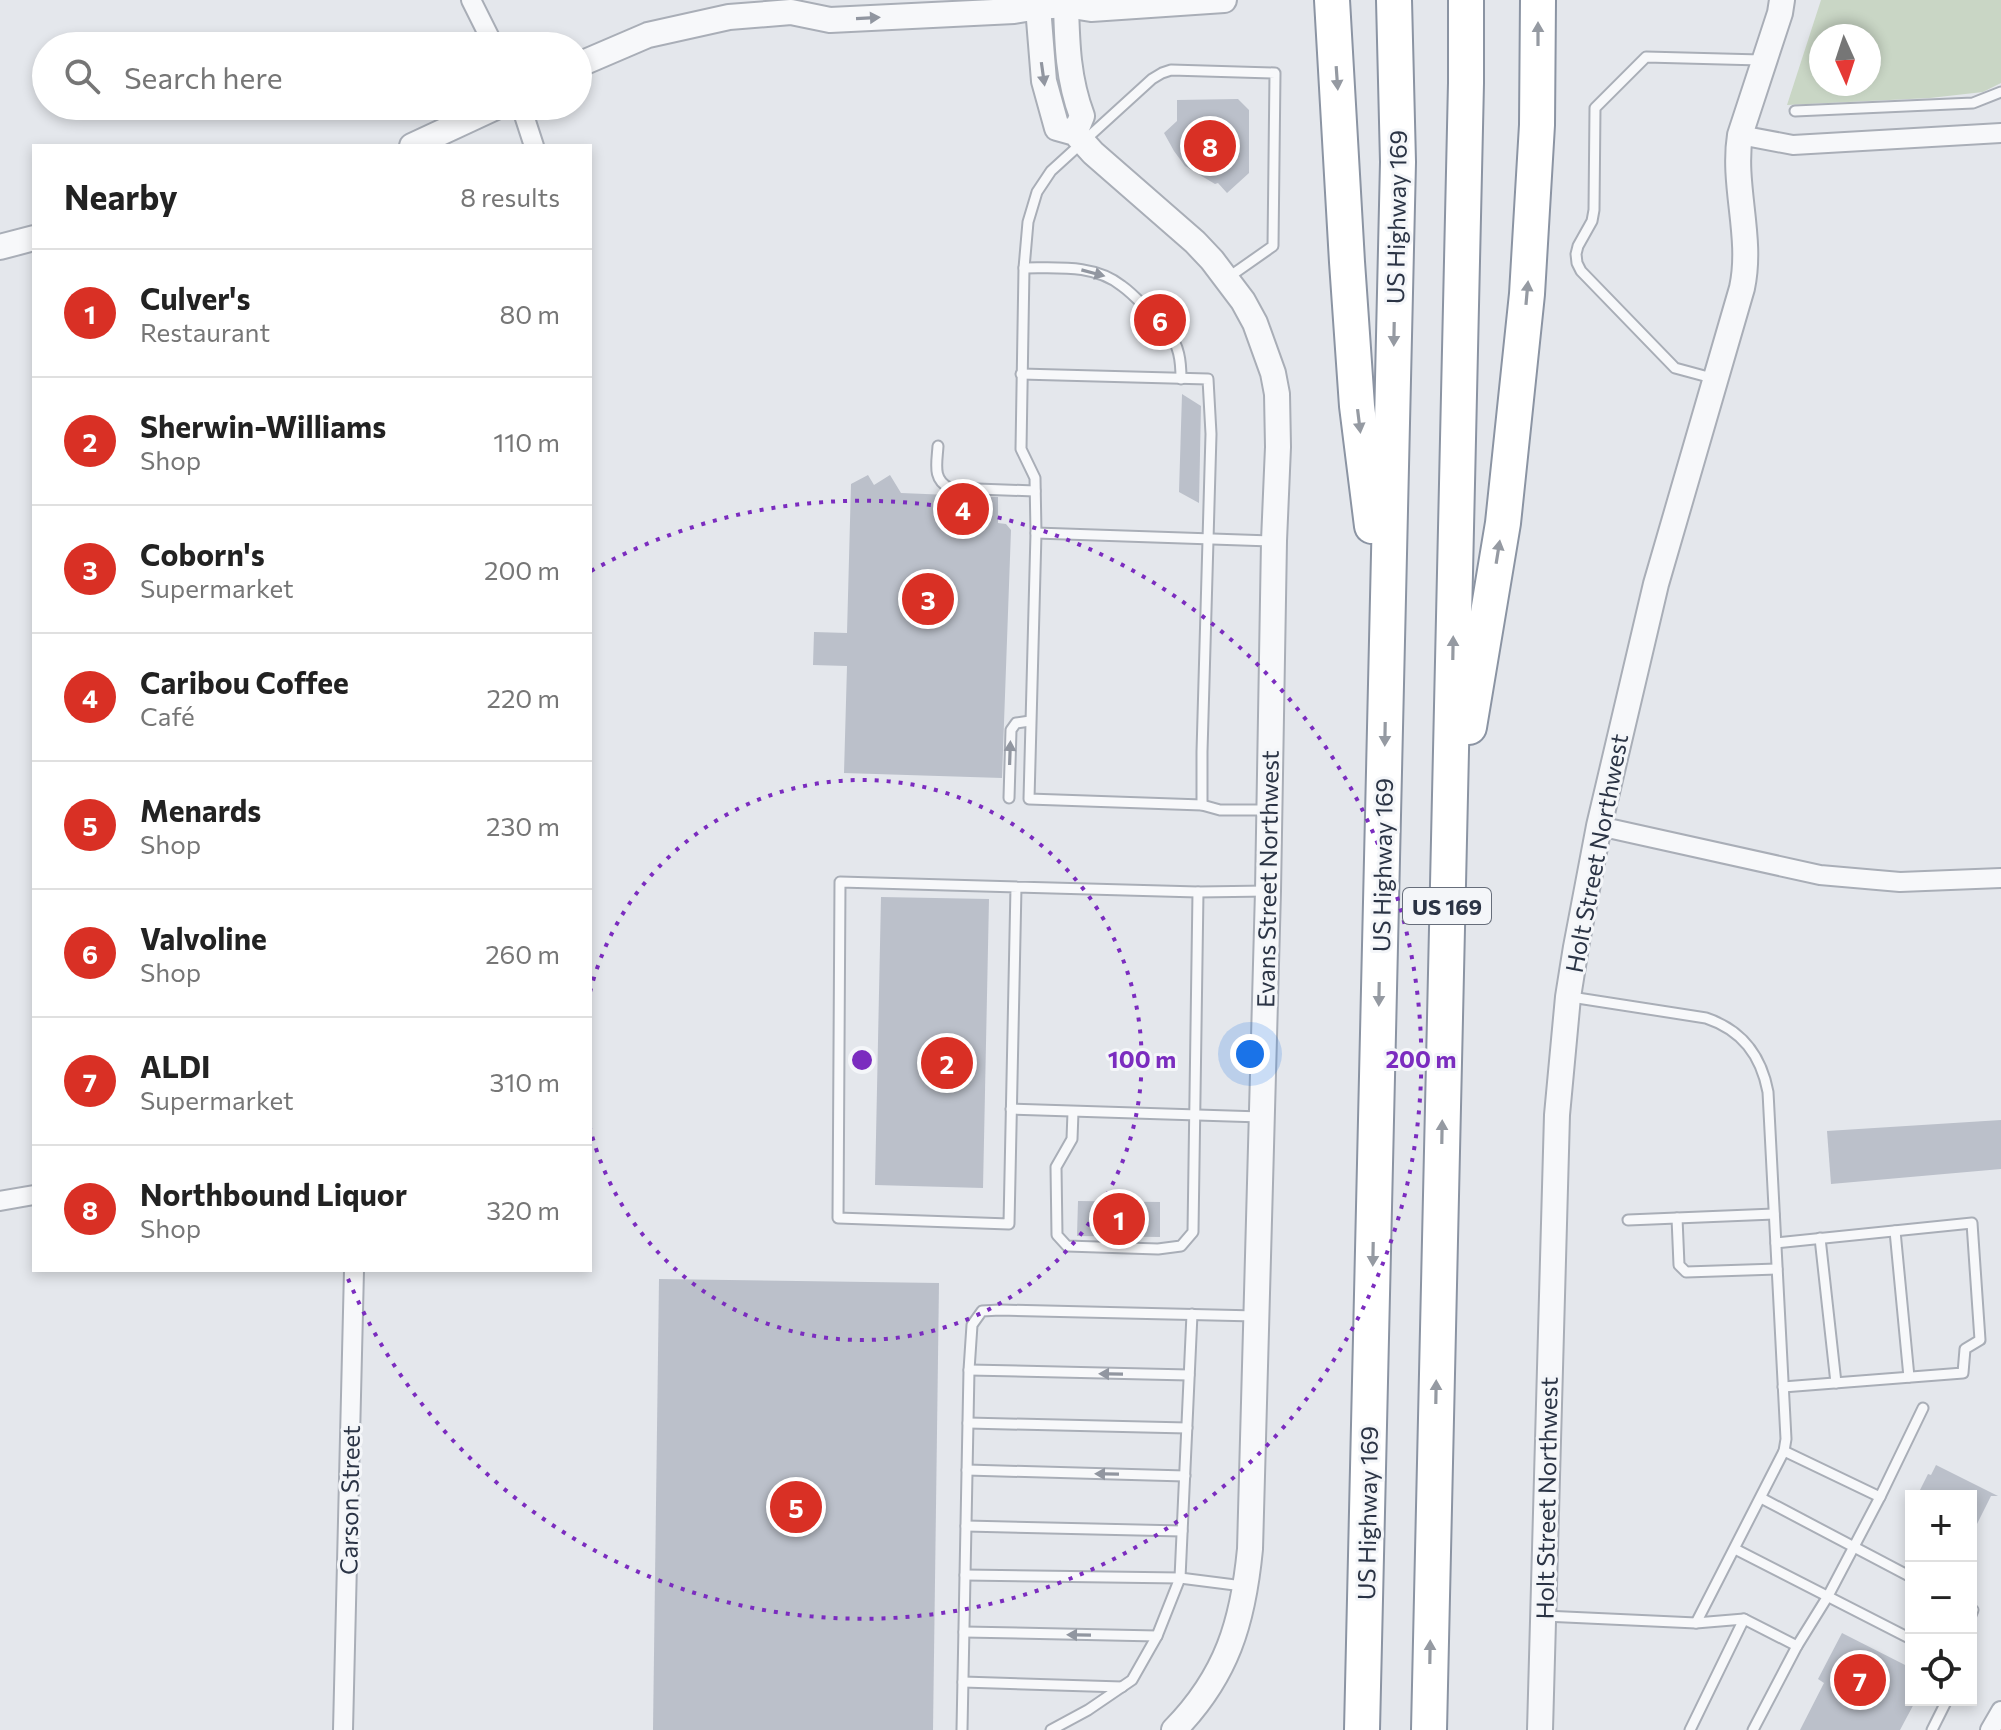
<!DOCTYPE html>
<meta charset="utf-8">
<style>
:root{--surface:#fff;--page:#f2f2f2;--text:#222;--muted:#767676;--line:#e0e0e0;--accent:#d93025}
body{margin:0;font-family:Commissioner,sans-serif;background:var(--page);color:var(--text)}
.controls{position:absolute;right:24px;bottom:24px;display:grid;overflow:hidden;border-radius:0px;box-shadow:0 4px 12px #0003}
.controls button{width:72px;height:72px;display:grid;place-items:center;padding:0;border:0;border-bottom:2px solid var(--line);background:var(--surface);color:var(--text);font:40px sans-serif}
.compass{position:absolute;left:1809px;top:24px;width:72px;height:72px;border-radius:50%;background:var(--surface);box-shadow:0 4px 12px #0003;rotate:177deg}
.you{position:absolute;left:1250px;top:1054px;width:28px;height:28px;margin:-20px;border:6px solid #fff;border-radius:50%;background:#1a73e8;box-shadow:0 0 0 12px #1a73e833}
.badge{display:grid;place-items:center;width:52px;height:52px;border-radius:50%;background:var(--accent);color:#fff;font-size:26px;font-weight:700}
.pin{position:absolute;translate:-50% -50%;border:4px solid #fff;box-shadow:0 2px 8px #0006}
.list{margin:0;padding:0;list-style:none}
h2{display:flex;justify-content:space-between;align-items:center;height:104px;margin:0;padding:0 32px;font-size:34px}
h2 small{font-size:26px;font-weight:400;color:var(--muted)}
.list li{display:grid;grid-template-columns:52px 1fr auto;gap:24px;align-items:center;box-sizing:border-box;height:128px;padding:0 32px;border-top:2px solid var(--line)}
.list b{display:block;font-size:30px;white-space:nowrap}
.list p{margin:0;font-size:26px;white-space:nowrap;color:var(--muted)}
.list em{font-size:26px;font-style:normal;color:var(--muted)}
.icon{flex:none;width:44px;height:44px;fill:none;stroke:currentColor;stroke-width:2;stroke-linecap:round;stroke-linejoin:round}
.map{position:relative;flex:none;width:2001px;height:1730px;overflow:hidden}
.search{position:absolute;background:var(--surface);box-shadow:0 4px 12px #0003;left:32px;top:32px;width:560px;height:88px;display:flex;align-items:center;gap:20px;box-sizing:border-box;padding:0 28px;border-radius:44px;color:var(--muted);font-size:30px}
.panel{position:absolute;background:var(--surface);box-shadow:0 4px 12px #0003;left:32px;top:144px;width:560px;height:1128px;border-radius:0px}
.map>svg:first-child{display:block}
</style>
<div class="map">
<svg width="2001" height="1730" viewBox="0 0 2001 1730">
<rect width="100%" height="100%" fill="#e4e7ec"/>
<!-- green -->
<path fill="#c9d6c5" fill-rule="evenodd" d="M1821,0H2001V83L1983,92L1930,98L1787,105ZM1821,36H1869V84H1821Z"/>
<!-- building -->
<g fill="#bbc0ca">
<polygon points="1238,99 1249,110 1249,173 1227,193 1218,183 1215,184 1185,166 1174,151 1164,133 1177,121 1177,100"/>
<polygon points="1168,294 1186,313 1173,326 1168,324 1163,325 1161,331 1162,336 1152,346 1134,327 1144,317 1149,319 1155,318 1157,313 1155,307"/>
<polygon points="1182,394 1201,406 1199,503 1179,492"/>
<polygon points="868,475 874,485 890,475 901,493 998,497 998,523 1006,524 1011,530 1002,778 844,773 847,666 813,665 814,632 847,633 851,484"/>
<polygon points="881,897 989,899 983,1188 875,1185"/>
<polygon points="2001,1120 2001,1169 1831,1184 1827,1131"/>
<polygon points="1078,1201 1160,1202 1160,1237 1077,1236"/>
<polygon points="659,1279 939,1283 933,1730 653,1730"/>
<polygon points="1936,1465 1998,1496 1991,1496 1971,1536 1971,1496 1917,1496 1928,1474 1931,1475"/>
<polygon points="1842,1633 1911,1668 1911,1700 1916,1700 1900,1730 1800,1730 1824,1683 1818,1679"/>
</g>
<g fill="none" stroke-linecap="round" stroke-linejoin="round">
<!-- service casing -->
<g stroke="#a9aeb7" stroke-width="13">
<g id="service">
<polyline points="1795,111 1973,103 2001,92"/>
<path d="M1024,268C1057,268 1095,264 1122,286C1132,293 1141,303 1150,312"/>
<polyline points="1226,279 1273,246 1275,73 1171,70 1162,73 1152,79 1051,171 1037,192 1028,222 1024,268 1021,449 1035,478 1036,533 1029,799 1202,805 1220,810 1267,810"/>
<path d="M1168,331C1179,346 1181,360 1181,379"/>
<polyline points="1021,374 1208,379 1211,434 1202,752 1202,805"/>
<polyline points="1712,378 1675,368 1581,271 1577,263 1576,254 1578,246 1592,221 1594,210 1595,108 1646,57 1761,60"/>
<path d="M938,446C937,463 932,480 950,488L1035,491"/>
<polyline points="1036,533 1271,541"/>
<polyline points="1009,798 1011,730 1016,723 1030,721"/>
<polyline points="1016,887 1009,1224 838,1218 840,882 1198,892 1268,891"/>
<path d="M1571,997L1706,1018C1742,1030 1761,1055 1768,1092L1786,1439L1784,1451L1696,1623"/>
<polyline points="1011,1109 1261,1117"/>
<polyline points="1073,1112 1072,1139 1056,1167 1057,1235 1067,1246 1158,1249 1181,1246 1193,1232 1198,892"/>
<polyline points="1677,1218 1679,1265 1686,1272 1777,1269"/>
<polyline points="1628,1220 1774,1214"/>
<polyline points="1895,1231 1909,1377"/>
<polyline points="1820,1238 1836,1383"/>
<polyline points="1776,1243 1972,1223 1980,1340 1965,1349 1963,1373 1783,1387"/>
<polyline points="969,1370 1189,1375"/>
<polyline points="968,1423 1187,1428"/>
<polyline points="1784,1451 1880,1497"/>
<polyline points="967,1470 1185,1476"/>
<polyline points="1761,1498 1911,1577"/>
<polyline points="966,1526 1182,1531"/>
<polyline points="1735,1549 1911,1639"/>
<polyline points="965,1575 1180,1578 1243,1586"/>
<polyline points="1971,1609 1973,1610 1971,1615"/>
<polyline points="1544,1616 1696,1623 1744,1619 1797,1646"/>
<polyline points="964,1632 1157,1636"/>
<polyline points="963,1682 1122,1687"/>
<polyline points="962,1730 969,1370 972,1325 982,1311 1000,1310 1256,1316"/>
<polyline points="1051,1730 1088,1710 1132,1680 1157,1636 1180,1578 1192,1314"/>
<polyline points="1690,1730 1744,1619"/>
<polyline points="1753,1730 1797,1646 1828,1596 1880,1497 1923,1408"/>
<polyline points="1932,1730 1947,1700"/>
</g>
</g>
<!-- minor casing -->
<g stroke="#a9aeb7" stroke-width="22">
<g id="minor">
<polyline points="471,0 494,46"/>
<polyline points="521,106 534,146"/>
<polyline points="1740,135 1793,145 2001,133"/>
<polyline points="1599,826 1820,875 1900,882 2001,878"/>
<polyline points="0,1201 34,1195"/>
<polyline points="343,1730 354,1270"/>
<polyline points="1990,1730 2001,1711"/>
</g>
</g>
<!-- tertiary casing -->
<g stroke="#a9aeb7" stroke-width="28">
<g id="tertiary">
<path d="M1041,0L1038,7L1044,81L1057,128L1075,133L1093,153L1195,242L1212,260L1243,301L1255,323L1273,373L1277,394L1278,447L1274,541L1268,891L1250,1549C1243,1622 1227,1676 1174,1730"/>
<path d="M1062,0L1066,5C1067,44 1068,79 1082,116L1075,133"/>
<polyline points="578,65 648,35 729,17 791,12 830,20 1014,11 1038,7 1066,5 1091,9 1224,0"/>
<polyline points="412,146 498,106"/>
<polyline points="0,247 34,238"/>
<path d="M1540,1730L1557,1115L1568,997L1576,947L1599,826L1656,584L1742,288C1753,237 1732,186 1740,135L1780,13L1782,0"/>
</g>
</g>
<!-- motorway casing -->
<g stroke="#8b94a3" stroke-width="38">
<g id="motorway">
<polyline points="1332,0 1347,262 1357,406 1372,526"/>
<polyline points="1469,727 1503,523 1527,294 1537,125 1538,0"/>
<polyline points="1362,1730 1398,162 1394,0"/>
<polyline points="1429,1730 1466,83 1466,0"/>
</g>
</g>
<!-- service -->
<use href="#service" stroke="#f7f8fa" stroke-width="9"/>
<!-- minor -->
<use href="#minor" stroke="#f7f8fa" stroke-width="18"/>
<!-- tertiary -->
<use href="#tertiary" stroke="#f7f8fa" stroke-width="24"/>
<!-- motorway -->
<use href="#motorway" stroke="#fff" stroke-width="34"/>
</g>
<!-- one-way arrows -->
<defs><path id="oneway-solid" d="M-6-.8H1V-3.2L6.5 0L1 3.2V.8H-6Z" transform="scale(2)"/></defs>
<g fill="#9196a0">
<use href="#oneway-solid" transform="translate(868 18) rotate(-3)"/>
<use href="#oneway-solid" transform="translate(1043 74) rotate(82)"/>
<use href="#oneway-solid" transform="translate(1093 273) rotate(15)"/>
<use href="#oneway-solid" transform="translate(1010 753) rotate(-88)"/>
<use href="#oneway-solid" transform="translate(1111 1374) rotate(-179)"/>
<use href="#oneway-solid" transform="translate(1107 1474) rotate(-179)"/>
<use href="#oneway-solid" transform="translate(1079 1635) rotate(-179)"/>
</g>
<g fill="#959aa2">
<use href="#oneway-solid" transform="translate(1538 34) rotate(-90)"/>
<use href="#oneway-solid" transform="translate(1337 78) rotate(86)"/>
<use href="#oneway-solid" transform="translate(1527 293) rotate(-85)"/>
<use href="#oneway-solid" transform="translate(1394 334) rotate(91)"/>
<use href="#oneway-solid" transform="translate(1359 421) rotate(83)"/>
<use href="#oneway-solid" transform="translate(1498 552) rotate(-81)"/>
<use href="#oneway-solid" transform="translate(1453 648) rotate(-89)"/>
<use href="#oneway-solid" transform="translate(1385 734) rotate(91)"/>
<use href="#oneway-solid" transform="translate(1379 994) rotate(91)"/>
<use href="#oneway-solid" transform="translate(1442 1132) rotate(-89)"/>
<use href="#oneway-solid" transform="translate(1373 1254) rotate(91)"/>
<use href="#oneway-solid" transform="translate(1436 1392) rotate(-89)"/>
<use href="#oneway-solid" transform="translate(1430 1652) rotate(-89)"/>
</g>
<!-- distance rings -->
<g fill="none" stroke="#7b2cbf" stroke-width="4" stroke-dasharray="4 8">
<path d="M590 992A280 280 0 1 1 590 1128"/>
<path d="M591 571A559 559 0 1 1 346 1274"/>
</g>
<g text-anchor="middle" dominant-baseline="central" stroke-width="6" stroke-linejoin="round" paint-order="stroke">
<!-- shield labels -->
<rect fill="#f4f6f9" stroke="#676e7b" stroke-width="2" x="1403" y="888" width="88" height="36" rx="6"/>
<g font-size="22" font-weight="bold" fill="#2b3445">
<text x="1447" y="906">US 169</text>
</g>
<!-- street labels -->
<g font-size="24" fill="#2b3445" stroke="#f4f6f9">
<text transform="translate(1396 217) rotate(-89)">US Highway 169</text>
<text transform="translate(1596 853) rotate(-79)">Holt Street Northwest</text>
<text transform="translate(1382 865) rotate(-89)">US Highway 169</text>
<text transform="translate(1267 879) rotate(-89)">Evans Street Northwest</text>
<text transform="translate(1546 1498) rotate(-89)">Holt Street Northwest</text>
<text transform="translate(349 1500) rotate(-89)">Carson Street</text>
<text transform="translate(1367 1513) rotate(-89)">US Highway 169</text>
</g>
</g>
<circle cx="862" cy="1060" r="12" fill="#7b2cbf" stroke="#f4f6f9" stroke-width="4"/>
<g font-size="24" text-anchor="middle" font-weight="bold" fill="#7b2cbf" stroke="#f4f6f9" stroke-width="6" stroke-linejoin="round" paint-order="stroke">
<text x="1142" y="1068">100 m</text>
<text x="1421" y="1068">200 m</text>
</g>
</svg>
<div class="controls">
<button>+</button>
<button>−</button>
<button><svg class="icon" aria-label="locate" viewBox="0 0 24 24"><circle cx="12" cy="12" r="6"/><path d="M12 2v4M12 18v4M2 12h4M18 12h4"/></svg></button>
</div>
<svg class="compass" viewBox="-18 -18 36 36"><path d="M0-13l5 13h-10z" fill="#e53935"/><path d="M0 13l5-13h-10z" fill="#767676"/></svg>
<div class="you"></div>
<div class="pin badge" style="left:1119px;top:1219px">1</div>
<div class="pin badge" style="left:947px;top:1063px">2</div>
<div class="pin badge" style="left:928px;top:599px">3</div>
<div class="pin badge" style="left:963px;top:509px">4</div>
<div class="pin badge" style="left:796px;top:1507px">5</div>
<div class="pin badge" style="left:1160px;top:320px">6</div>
<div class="pin badge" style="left:1860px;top:1680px">7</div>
<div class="pin badge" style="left:1210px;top:146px">8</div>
<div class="search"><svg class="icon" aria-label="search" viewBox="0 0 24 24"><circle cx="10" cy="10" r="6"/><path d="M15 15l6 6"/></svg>Search here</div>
<section class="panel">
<h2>Nearby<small>8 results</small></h2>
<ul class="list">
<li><span class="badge">1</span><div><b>Culver's</b><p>Restaurant</p></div><em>80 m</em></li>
<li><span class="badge">2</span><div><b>Sherwin-Williams</b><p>Shop</p></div><em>110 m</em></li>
<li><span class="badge">3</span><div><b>Coborn's</b><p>Supermarket</p></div><em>200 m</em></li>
<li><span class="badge">4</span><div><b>Caribou Coffee</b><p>Café</p></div><em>220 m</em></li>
<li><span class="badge">5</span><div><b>Menards</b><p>Shop</p></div><em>230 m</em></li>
<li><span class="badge">6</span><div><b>Valvoline</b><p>Shop</p></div><em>260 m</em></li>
<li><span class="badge">7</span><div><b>ALDI</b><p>Supermarket</p></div><em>310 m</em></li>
<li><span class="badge">8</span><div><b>Northbound Liquor</b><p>Shop</p></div><em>320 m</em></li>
</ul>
</section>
</div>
